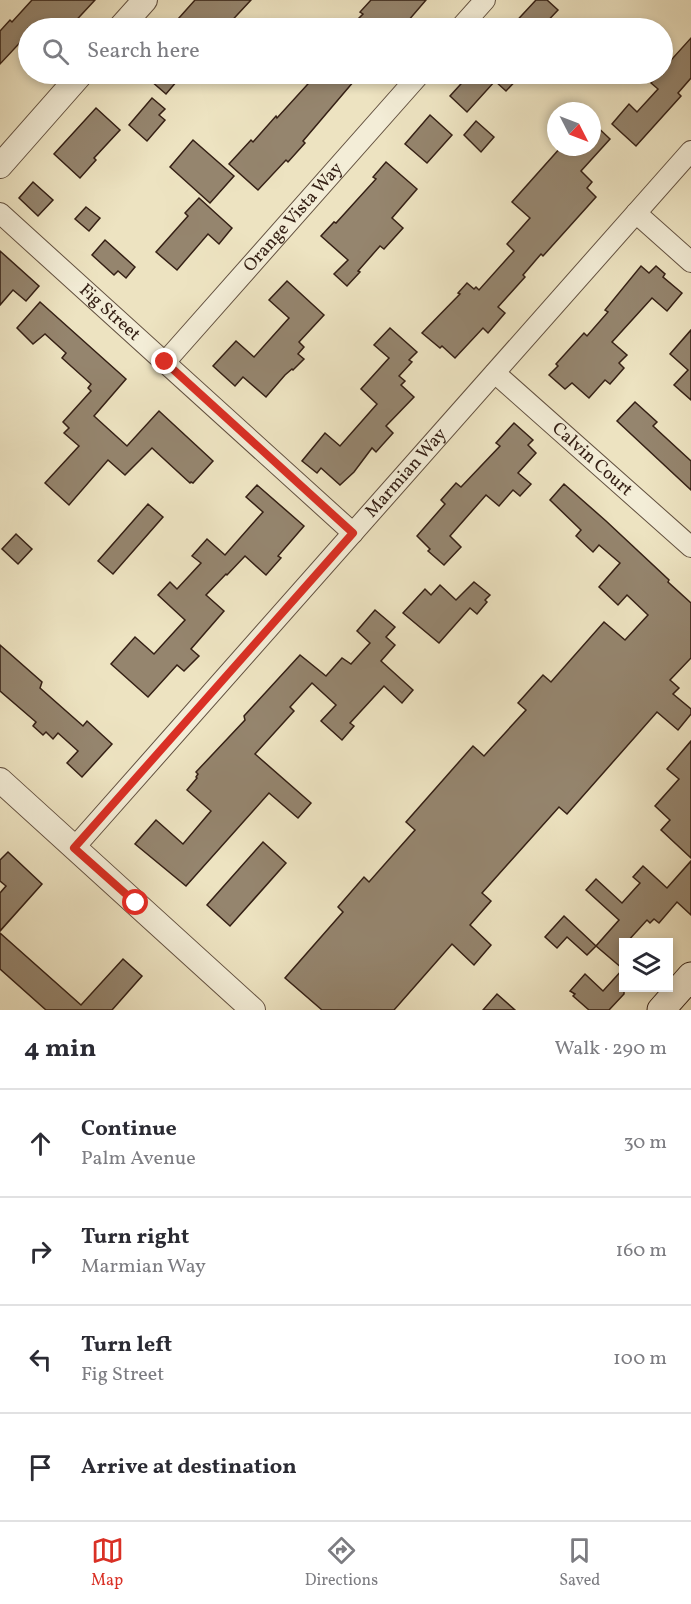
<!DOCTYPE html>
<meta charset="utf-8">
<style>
:root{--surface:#fff;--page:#f2f2f3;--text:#2b2b33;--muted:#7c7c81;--line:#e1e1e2;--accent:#d93025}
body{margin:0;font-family:Vollkorn,serif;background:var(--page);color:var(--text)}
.controls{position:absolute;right:18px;bottom:18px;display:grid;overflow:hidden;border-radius:0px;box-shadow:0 3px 9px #0003}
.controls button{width:54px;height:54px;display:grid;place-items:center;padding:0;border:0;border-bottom:2px solid var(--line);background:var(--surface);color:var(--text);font:30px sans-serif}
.compass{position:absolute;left:547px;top:102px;width:54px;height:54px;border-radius:50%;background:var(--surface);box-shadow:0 3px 9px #0003;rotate:132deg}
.stop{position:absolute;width:18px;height:18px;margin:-14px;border:4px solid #d93025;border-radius:50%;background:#fff}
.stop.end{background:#d93025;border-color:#fff;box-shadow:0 2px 6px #0008}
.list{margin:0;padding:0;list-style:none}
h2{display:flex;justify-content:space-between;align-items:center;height:78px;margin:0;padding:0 24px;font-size:26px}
h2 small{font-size:20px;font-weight:400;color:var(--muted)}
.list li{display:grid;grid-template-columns:39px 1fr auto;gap:18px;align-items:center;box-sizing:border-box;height:108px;padding:0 24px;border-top:2px solid var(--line)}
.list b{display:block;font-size:22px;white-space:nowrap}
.list p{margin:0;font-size:20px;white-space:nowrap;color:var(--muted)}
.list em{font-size:20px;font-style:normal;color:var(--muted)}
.icon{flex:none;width:33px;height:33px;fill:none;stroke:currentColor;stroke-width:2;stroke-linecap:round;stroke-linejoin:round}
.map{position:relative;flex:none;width:691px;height:1010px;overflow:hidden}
.search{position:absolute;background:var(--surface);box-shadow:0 3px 9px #0003;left:18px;right:18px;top:18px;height:66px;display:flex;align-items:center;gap:15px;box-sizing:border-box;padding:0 21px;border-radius:33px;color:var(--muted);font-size:22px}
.sheet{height:510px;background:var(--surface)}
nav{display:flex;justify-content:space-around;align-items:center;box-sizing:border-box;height:84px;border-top:2px solid var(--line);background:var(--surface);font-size:16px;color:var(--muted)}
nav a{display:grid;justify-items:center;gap:3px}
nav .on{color:var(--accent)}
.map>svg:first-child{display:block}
</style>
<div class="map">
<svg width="691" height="1010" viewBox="0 0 691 1010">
<rect width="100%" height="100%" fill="#ede3c1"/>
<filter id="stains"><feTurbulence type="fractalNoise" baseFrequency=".00333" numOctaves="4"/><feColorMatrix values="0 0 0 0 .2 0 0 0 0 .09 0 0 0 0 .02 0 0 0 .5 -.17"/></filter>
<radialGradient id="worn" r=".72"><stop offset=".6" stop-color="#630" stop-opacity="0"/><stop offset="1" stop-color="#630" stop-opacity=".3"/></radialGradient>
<!-- building -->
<g fill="#95856e" stroke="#352015" stroke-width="1.5">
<polygon points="32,0 95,0 69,28 48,28 40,21 33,28 28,28 28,34 0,64 0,31 10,20 12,22"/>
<polygon points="195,0 251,0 225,28 170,28"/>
<polygon points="371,0 426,0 402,28 349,28 363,14 360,12"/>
<polygon points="536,0 547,0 558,10 541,28 510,28"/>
<polygon points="691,38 691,78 678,93 681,96 636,146 612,124 629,104 637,112 658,89 651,83 659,74 663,74 663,69"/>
<polygon points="143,74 170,74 177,81 166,94"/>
<polygon points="317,74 360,74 303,141 305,143 288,162 286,160 258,190 229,164 251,140 253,142 276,116 277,118"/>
<polygon points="470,74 522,74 506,91 495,81 467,112 450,96"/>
<polygon points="152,98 165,109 159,115 165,120 147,141 129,125"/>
<polygon points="96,108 120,130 94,158 96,160 80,178 54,154"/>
<polygon points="430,115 452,135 427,163 405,144"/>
<polygon points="476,121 494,137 481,152 464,135"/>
<polygon points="592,122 610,139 581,171 592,182 587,188 596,197 543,256 541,254 523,275 525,277 498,307 505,313 488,333 483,328 455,358 442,346 440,348 422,333 460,294 458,293 467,283 474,289 476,287 479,290 514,251 507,244 530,218 512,202 561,147 592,147"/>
<polygon points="193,140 234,176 210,203 170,167"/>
<polygon points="386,162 417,189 392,218 403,228 384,249 380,246 358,271 360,272 347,286 334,274 348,260 321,236 334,222 336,223 376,179 373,177"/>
<polygon points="33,182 53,200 38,216 19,198"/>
<polygon points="199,198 232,228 219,244 208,234 177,270 156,252 188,216 185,213"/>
<polygon points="86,207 100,218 89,231 75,219"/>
<polygon points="105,240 135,267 126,278 118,271 114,275 92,255"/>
<polygon points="0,251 39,286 26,301 13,290 0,305"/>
<polygon points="641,266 649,273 656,266 665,274 663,277 682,293 667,311 652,298 612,342 627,355 619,363 624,368 610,384 605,380 589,398 572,383 565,389 549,375 558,366 556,364 584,333 587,336 608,312 605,310"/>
<polygon points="287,281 324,315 299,342 304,347 298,354 304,359 293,370 292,369 285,375 266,397 243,377 235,386 213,366 236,341 254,357 289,318 269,300"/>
<polygon points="40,302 126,379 94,416 127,446 159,411 213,461 193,483 191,482 190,483 152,448 125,475 108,460 69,505 45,483 79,446 64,433 69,428 63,422 91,391 88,388 91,384 62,358 66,353 45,334 33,344 17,328"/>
<polygon points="390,328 417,352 409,360 412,362 399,376 405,381 401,385 414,397 386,426 393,433 376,452 372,448 354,472 340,485 321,468 317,473 302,461 325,433 340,446 377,404 361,389 389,358 374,345"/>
<polygon points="691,330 691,400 674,385 688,370 670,354"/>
<polygon points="635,402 657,422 653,426 691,461 691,490 617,421"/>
<polygon points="514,423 533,440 528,445 536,453 518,473 531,484 520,496 513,490 499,506 486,495 450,536 461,547 444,565 428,551 430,549 417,536 445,504 441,500 456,483 461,487 500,446 496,443"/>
<polygon points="564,484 606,521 669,580 668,582 691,603 691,658 670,680 679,688 673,694 691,709 691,714 678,730 657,712 567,814 559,807 482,893 491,901 470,925 491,945 474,965 452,944 394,1010 322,1010 285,978 343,912 338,907 364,877 369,882 415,830 406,822 473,746 484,756 526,710 518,703 543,675 551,682 604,622 625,640 648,615 627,595 618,605 599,587 620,563 599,545 593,552 576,536 581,530 550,500"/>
<polygon points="257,485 304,526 278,556 281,558 266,575 245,556 227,575 226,574 206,595 224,611 191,649 199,656 184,671 177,665 148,697 111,664 135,637 154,654 185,620 158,595 170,582 177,589 201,563 192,556 207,539 225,555 263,512 246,497"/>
<polygon points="148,504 163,517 113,574 98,561"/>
<polygon points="16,534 32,549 18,564 2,549"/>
<polygon points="474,582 490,595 485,600 487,602 477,614 470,608 439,643 403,613 425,589 431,595 440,585 456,600"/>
<polygon points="375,610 395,627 386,637 395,645 381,661 413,690 402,703 384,686 350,723 354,726 342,740 321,721 336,705 312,683 290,707 294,711 255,754 311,803 298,818 269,793 186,886 135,844 156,820 183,844 211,811 187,790 197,778 196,777 198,774 196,772 245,720 244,716 300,655 326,676 342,658 351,664 370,643 357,631"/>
<polygon points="0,645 42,682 40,688 83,726 87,721 112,744 82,777 67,763 78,751 58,733 53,739 46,732 43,735 33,726 36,722 0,691"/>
<polygon points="691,741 691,858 661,830 670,820 655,806 679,779 667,769"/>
<polygon points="263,842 286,863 230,926 207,905"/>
<polygon points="8,852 42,884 0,931 0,893 6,886 0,881 0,860"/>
<polygon points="691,861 691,915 677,902 659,923 654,919 650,923 647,920 627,942 624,942 624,994 609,1010 589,1010 573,996 575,994 570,991 585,974 603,991 623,969 596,946 619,920 586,890 596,879 622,903 640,883 633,877 643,866 667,888"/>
<polygon points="564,916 596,946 587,955 567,937 557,948 545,937"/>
<polygon points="0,933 81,1005 123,959 142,976 112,1010 46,1010 0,969"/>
<polygon points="497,994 515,1010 483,1010"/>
</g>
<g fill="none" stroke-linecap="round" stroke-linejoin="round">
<!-- minor casing -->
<g stroke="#635140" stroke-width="22">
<g id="minor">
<polyline points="460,28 485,0"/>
<path id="s1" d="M0,213L353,533"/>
<polyline points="636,213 691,262"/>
<path id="s2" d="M166,361L420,74"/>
<path id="s3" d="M495,373L691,547"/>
<path id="s4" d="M74,848L691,151"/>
</g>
</g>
<!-- tertiary casing -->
<g stroke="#635140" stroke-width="26">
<g id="tertiary">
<polyline points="120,28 145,0"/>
<polyline points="0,166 81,74"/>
<polyline points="0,780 253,1010"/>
</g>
</g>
<!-- secondary casing -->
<g stroke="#352015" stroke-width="29">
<polyline id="secondary" points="661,1010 691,976"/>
</g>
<!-- minor -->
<use href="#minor" stroke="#f3edd7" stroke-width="20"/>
<!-- tertiary -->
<use href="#tertiary" stroke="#f3edd7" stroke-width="24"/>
<!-- secondary -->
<use href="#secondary" stroke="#f3edd7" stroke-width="27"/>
</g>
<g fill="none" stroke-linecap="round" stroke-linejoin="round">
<!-- route -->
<polyline stroke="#d93025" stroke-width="8" points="136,903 74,848 353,533 165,362"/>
</g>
<g text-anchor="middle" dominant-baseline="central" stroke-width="6" stroke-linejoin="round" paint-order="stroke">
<!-- street labels -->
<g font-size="18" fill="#352015" stroke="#f3edd7">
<text stroke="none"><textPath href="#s2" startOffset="192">Orange Vista Way</textPath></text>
<text stroke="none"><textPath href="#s1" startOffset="148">Fig Street</textPath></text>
<text stroke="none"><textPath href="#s3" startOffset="130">Calvin Court</textPath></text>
<text stroke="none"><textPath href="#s4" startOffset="501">Marmian Way</textPath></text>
</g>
</g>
<rect width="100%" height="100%" filter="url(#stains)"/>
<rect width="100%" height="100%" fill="url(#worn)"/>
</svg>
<div class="controls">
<button><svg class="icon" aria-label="layers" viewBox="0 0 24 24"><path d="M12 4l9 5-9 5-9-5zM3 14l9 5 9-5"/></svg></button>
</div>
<svg class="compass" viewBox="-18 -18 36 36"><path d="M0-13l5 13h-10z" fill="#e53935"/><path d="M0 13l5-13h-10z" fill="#7c7c81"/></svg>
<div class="stop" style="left:136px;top:903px"></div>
<div class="stop end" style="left:165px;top:362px"></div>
<div class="search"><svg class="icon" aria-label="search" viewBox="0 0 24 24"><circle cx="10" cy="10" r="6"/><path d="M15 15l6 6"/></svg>Search here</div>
</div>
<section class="sheet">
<h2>4 min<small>Walk · 290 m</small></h2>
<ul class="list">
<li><svg class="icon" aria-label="ahead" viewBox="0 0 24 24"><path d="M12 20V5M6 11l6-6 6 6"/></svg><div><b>Continue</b><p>Palm Avenue</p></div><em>30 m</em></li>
<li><svg class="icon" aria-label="right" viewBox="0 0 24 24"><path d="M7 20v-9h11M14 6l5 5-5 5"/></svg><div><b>Turn right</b><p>Marmian Way</p></div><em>160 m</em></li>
<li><svg class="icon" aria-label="left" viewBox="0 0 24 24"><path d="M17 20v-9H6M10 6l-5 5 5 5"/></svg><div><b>Turn left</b><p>Fig Street</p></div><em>100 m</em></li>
<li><svg class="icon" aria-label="arrive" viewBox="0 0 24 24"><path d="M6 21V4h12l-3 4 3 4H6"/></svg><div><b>Arrive at destination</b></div></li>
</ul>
</section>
<nav>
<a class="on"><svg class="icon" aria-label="map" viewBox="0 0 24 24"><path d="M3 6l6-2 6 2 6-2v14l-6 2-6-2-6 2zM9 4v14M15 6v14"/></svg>Map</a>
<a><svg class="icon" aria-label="directions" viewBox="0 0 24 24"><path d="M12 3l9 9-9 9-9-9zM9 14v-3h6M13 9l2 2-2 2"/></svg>Directions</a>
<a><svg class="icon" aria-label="saved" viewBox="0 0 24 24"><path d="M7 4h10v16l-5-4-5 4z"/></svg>Saved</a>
</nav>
